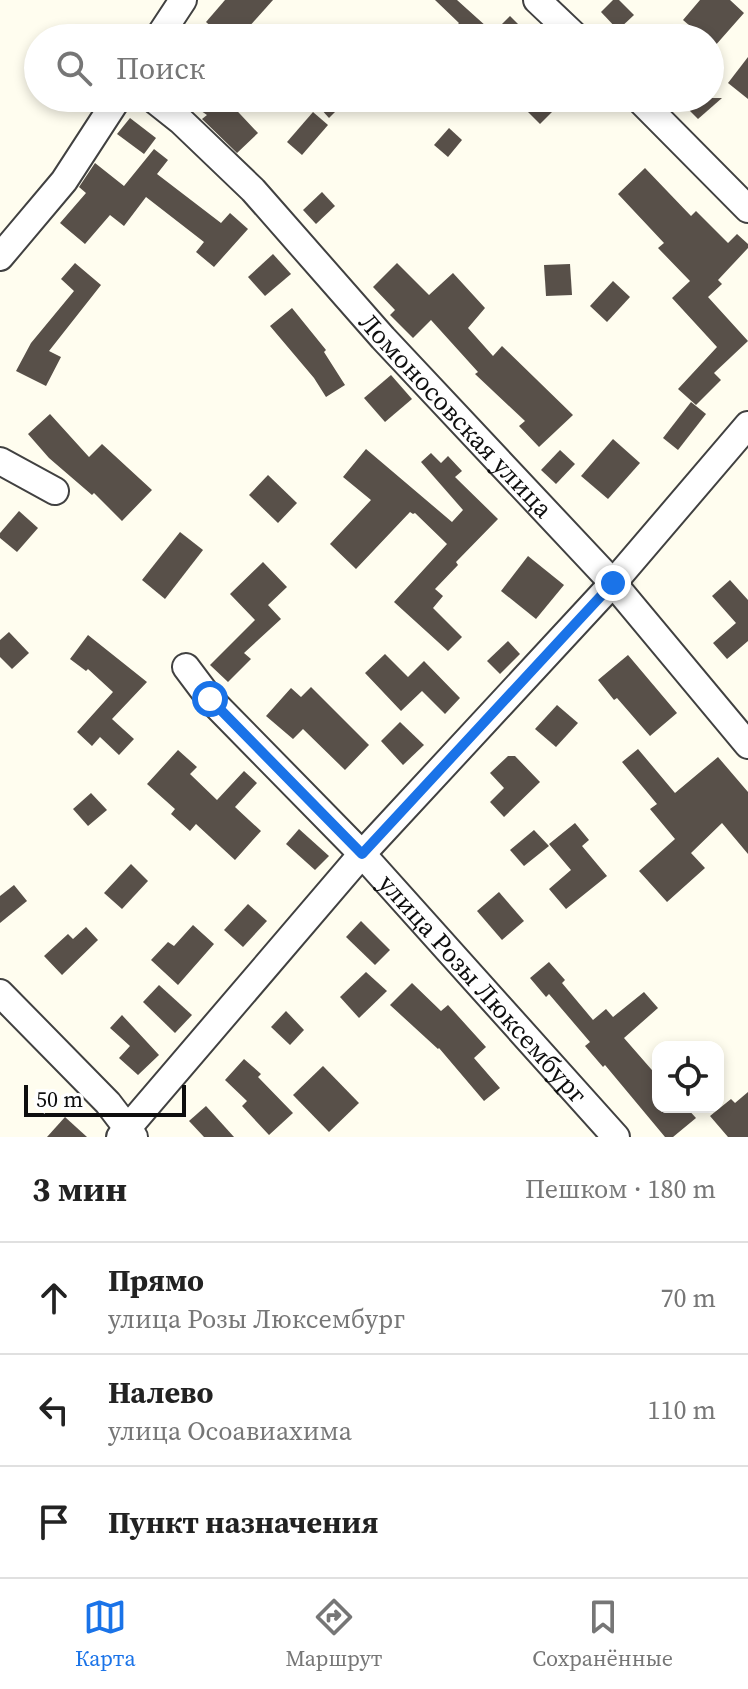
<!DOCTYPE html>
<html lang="ru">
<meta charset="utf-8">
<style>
:root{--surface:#fff;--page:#f6f6f6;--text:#222;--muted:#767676;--line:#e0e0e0;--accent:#1a73e8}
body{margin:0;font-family:"Source Serif 4",serif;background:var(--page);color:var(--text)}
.controls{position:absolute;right:24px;bottom:24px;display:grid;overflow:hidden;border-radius:16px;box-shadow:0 4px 12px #0003}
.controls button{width:72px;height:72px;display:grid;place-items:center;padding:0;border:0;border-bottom:2px solid var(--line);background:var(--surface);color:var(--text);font:40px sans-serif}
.scale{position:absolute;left:24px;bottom:20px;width:162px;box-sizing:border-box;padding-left:8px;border:4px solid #0e0e0e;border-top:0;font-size:22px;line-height:28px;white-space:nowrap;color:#0e0e0e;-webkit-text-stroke:6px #fff;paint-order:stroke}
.stop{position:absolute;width:24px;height:24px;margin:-18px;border:6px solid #1a73e8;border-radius:50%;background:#fff}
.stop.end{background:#1a73e8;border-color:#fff;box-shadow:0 2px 8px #0008}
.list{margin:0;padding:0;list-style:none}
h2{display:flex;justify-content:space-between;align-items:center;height:104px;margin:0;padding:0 32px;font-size:34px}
h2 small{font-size:26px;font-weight:400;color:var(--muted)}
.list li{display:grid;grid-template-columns:52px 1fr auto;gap:24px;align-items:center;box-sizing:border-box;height:112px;padding:0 32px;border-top:2px solid var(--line)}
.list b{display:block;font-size:30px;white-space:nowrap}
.list p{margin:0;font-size:26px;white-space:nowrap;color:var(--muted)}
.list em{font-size:26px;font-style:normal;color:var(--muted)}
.icon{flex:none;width:44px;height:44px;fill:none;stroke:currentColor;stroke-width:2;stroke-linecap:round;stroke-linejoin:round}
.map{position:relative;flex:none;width:748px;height:1137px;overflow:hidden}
.search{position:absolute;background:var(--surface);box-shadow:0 4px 12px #0003;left:24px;right:24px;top:24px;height:88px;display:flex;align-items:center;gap:20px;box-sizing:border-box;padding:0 28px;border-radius:44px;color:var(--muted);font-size:30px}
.sheet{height:440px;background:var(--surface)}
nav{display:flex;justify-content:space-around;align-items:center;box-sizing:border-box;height:112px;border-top:2px solid var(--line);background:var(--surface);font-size:22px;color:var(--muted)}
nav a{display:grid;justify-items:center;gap:4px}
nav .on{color:var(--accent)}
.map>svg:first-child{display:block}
</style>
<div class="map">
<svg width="748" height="1137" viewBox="0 0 748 1137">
<rect width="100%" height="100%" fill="#fffdef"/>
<!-- building -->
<g fill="#585049">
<polygon points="225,0 273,0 239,38 224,38 206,22"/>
<polygon points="435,0 457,0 487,27 477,38 445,38 459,23"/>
<polygon points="613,0 619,0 634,15 618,30 601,12"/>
<polygon points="700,0 730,0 744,13 714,47 710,44 710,38 704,38 683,20"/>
<polygon points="510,16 522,28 512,38 488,38"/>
<polygon points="748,57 748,99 728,83"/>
<polygon points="182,98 225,98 258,133 237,153 202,119 207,115"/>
<polygon points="311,98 349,98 329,118"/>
<polygon points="514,98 566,98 540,124"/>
<polygon points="677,98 722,98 698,119"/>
<polygon points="313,112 328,125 302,155 287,142"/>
<polygon points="130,118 156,138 144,154 117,134"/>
<polygon points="449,128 462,140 448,157 434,145"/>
<polygon points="154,149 168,160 157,174 221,223 230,213 248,229 214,267 196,252 204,242 146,197 124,226 110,215 85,244 60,223 86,193 79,187 95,163 124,186"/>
<polygon points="645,168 691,216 696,211 728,243 737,234 748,244 748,248 718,280 722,284 708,297 748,341 714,373 721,380 696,405 678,389 717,347 672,298 690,281 658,248 664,243 618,194"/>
<polygon points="322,192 335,206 316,224 303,210"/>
<polygon points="273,254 291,274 265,296 248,277"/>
<polygon points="75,263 101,285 49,351 61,357 46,386 16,371 31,343 74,291 61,279"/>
<polygon points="397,263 429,295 453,273 485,308 468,328 493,356 502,346 573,415 539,447 519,426 525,421 475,374 478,372 431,320 413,338 390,315 395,310 373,287"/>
<polygon points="570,264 572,295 546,296 544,265"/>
<polygon points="613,281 630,297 607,322 590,306"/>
<polygon points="292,308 326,350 324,352 345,385 326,397 314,378 270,326"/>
<polygon points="391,375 412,399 385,422 364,398"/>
<polygon points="691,402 706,414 678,450 663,438"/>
<polygon points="50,414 89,457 102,444 152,490 122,521 94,493 92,495 49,458 28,434"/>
<polygon points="613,439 640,463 608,499 581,476"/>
<polygon points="366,449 452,522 463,510 421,462 431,453 441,463 448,456 462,471 455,477 498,519 456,562 458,565 435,589 443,596 433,608 462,637 448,651 394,602 447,544 415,513 413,514 410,512 356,569 330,544 371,500 343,477"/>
<polygon points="560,450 575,464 556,484 541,470"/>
<polygon points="268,475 297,503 278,523 249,495"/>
<polygon points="19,511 38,528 17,552 0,538 0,533"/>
<polygon points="180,532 203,550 165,599 142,580"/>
<polygon points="528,556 564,585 536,619 501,591"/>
<polygon points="263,562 287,587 268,605 281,619 244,653 251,659 228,682 210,665 255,620 230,594"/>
<polygon points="730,580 748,600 748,641 727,659 713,643 736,623 712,596"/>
<polygon points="9,632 29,653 12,669 0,657 0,640"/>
<polygon points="88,635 147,682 112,719 134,739 119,755 100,737 92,746 77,732 113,692 88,669 86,671 70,659"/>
<polygon points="508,641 520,654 500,674 487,661"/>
<polygon points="385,654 408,677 424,661 460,698 445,714 422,691 401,711 365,673"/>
<polygon points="628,655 677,713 650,736 617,698 614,700 598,680"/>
<polygon points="311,687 369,745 345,770 303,729 293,739 266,716 291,688 301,697"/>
<polygon points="557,705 578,723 556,747 535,729"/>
<polygon points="400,722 424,745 403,765 381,741"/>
<polygon points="638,749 675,793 718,757 748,792 748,854 722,823 691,853 705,868 667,902 639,871 675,839 650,809 657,804 622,762"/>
<polygon points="178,750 197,767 190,774 217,800 244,771 257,783 235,807 261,831 235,860 196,824 190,831 171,814 175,809 147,784"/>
<polygon points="508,756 515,756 540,782 504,817 490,802 504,788 490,773"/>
<polygon points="91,793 107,810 88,826 73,809"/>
<polygon points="575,823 589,840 582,846 607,876 566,909 549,889 571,870 549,844"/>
<polygon points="299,829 329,856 315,870 286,844"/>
<polygon points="534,830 549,846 524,866 510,850"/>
<polygon points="131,864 148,881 122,909 104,893"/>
<polygon points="14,885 27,901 0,923 0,896"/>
<polygon points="499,892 524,921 502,940 477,911"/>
<polygon points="248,904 267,921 243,947 224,930"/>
<polygon points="361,921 390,950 375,965 346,937"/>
<polygon points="193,925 214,944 178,985 151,960 168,942 174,946"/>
<polygon points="86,927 98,940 62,975 44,956 68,934 73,939"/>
<polygon points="549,962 565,980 562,983 593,1020 606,1009 613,1017 644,992 658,1008 624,1038 658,1077 658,1107 686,1107 696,1118 673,1137 665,1137 605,1065 603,1067 585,1046 590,1042 549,994 546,997 530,978"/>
<polygon points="366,972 387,991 359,1018 340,997"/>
<polygon points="412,983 441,1011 448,1005 486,1047 474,1058 500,1088 484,1101 439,1048 438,1049 390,1005"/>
<polygon points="159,985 192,1015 175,1033 143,1002"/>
<polygon points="286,1011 304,1030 290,1045 271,1027"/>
<polygon points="122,1015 159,1055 138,1075 119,1058 130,1046 110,1028"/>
<polygon points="244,1059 261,1074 258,1077 293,1113 269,1135 242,1106 247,1101 225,1080"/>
<polygon points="323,1066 359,1103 329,1132 293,1095"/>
<polygon points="748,1092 748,1137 728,1137 710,1116 731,1099 735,1103"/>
<polygon points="206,1106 234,1137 204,1137 189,1121"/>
<polygon points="65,1117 87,1137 47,1137"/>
</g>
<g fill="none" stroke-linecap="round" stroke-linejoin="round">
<!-- minor casing -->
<g stroke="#414141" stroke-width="30">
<g id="minor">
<polyline points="537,0 577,38"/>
<polyline points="158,38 183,0"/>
<path id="s1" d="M152,98L181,121L253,190L383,338L613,583L748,745"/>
<polyline points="638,98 748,209"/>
<polyline points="0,257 64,181 118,98"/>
<polyline points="0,461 55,491"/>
<path id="s2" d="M186,667L210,699L362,854L616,1137"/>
<polyline points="0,993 108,1103 134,1137"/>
<polyline points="120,1137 362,854 613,583 748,425"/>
</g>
</g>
<!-- minor -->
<use href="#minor" stroke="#fff" stroke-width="26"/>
</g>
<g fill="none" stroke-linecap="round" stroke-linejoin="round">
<!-- route -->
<polyline stroke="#1a73e8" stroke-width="10" points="210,699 362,854 613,583"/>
</g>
<g text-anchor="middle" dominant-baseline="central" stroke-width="8" stroke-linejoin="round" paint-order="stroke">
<!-- street labels -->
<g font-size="26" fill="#0e0e0e" stroke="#fff">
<text stroke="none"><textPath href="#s1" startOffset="440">Ломоносовская улица</textPath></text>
<text stroke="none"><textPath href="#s2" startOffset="438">улица Розы Люксембург</textPath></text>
</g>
</g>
</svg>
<div class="controls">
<button><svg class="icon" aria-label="locate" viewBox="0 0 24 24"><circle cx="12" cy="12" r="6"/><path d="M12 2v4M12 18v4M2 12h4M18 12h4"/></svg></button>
</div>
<div class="scale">50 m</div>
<div class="stop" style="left:210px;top:699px"></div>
<div class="stop end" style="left:613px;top:583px"></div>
<div class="search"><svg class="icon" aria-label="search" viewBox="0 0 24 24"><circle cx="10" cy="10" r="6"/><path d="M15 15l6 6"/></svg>Поиск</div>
</div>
<section class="sheet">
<h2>3 мин<small>Пешком · 180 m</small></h2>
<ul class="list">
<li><svg class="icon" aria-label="ahead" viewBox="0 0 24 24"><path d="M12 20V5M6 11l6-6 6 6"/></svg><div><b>Прямо</b><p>улица Розы Люксембург</p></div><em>70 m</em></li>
<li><svg class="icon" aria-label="left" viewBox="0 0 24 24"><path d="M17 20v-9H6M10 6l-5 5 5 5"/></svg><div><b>Налево</b><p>улица Осоавиахима</p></div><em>110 m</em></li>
<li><svg class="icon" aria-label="arrive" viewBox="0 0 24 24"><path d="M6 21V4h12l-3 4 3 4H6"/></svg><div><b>Пункт назначения</b></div></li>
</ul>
</section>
<nav>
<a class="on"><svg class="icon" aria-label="map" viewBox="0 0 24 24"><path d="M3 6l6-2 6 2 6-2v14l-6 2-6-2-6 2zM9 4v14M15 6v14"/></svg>Карта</a>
<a><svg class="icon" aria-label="directions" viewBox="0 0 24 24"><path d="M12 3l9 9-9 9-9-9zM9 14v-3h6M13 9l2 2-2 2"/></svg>Маршрут</a>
<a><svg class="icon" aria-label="saved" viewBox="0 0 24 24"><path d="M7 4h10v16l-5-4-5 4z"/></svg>Сохранённые</a>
</nav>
